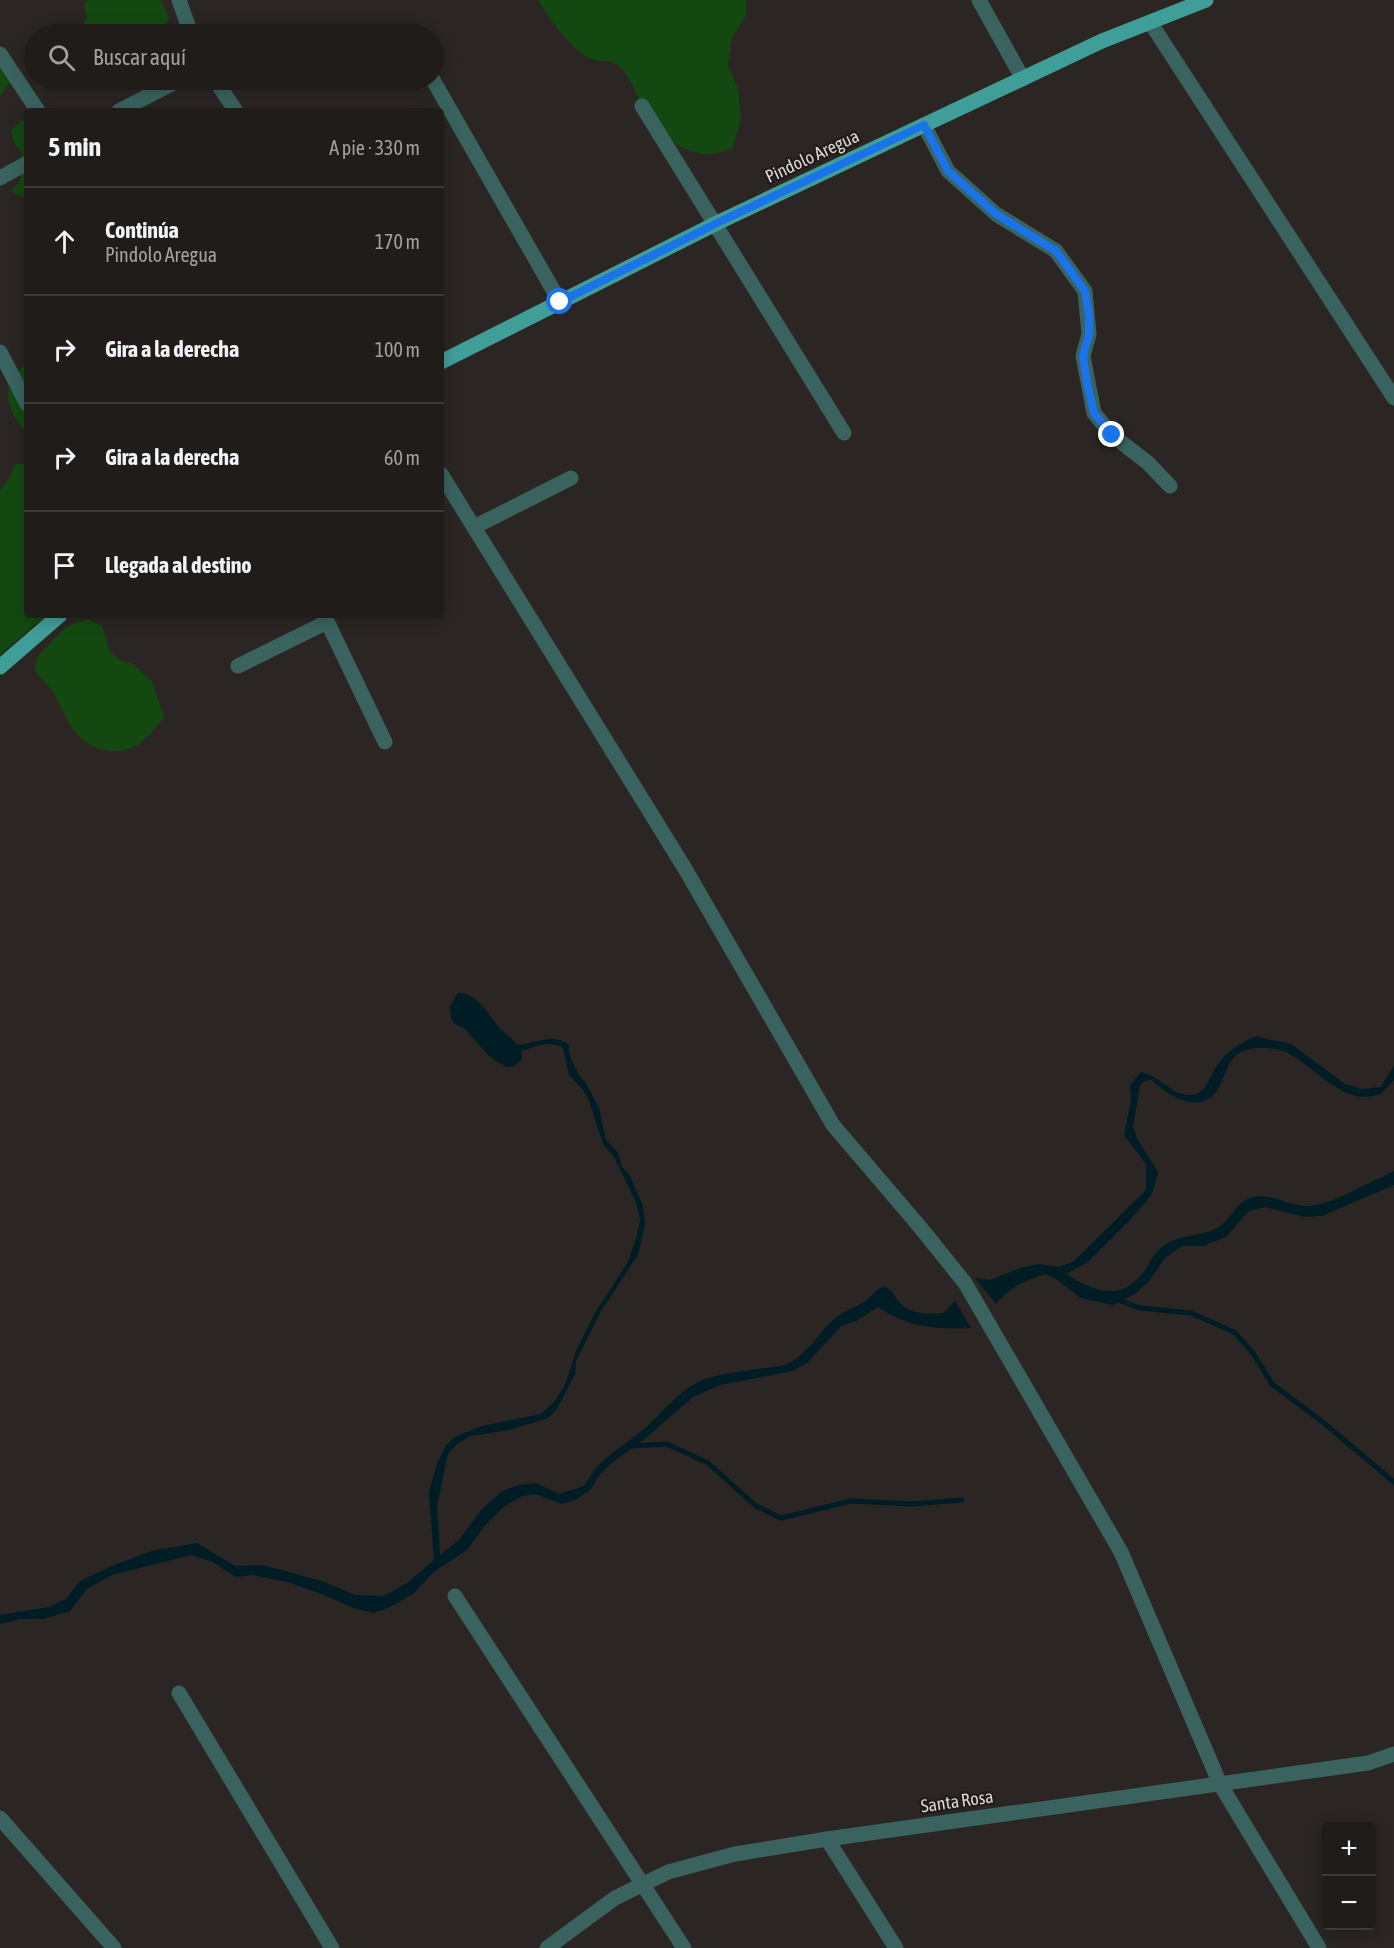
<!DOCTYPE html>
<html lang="es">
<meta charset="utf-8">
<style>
:root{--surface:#201c1a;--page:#2d2927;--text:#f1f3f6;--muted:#a2a1a2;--line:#3d3a39}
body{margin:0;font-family:"Asap Condensed",sans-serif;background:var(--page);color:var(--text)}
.controls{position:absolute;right:18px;bottom:18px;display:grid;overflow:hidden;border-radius:6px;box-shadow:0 3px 15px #0003}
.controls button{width:54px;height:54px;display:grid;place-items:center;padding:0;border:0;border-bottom:2px solid var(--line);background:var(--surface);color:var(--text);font:30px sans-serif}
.stop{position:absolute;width:18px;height:18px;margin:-14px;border:4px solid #1a73e8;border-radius:50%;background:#fff}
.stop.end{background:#1a73e8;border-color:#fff;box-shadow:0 2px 6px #0008}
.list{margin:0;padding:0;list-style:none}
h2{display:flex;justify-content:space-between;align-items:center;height:78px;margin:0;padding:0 24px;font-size:26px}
h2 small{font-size:20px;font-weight:400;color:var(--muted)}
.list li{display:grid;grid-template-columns:39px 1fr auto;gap:18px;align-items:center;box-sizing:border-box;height:108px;padding:0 24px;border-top:2px solid var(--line)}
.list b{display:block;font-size:22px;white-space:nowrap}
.list p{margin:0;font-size:20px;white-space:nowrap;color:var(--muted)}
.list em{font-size:20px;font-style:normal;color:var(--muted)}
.icon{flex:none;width:33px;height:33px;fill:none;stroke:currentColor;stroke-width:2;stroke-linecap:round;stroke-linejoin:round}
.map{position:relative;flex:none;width:1394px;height:1948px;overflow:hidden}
.search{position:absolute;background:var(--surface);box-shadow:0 3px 15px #0003;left:24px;top:24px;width:420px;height:66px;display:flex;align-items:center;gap:15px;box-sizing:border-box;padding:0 21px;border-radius:33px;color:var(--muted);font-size:22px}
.panel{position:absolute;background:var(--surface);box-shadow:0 3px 15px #0003;left:24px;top:108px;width:420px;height:510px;border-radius:6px}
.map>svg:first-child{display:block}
</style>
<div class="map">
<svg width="1394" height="1948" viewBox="0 0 1394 1948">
<rect width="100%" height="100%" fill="#2b2623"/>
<!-- green -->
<g fill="#134911">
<polygon points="87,0 161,0 169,18 160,34 77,34 87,18 84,5"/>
<path d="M538,0H746V15L732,37L728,65L738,90L741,119L732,149C724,151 713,155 705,154C677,152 655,129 642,106C635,92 630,73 616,64C608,59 597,62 589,58C572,50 547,16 538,0Z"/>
<polygon points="0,67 10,83 0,96"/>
<polygon points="27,120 27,199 11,191 20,181 22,153 14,143 11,130 21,121"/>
<path d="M27,364V433C13,420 1,395 13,377C16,372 22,368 27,364Z"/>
<polygon points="14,464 27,464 27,615 52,615 37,623 0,655 0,490 10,477"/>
<path d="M89,620L102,626L110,652L121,661L133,664L152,681L164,717C158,724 152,732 146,738C123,760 91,753 73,729C65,718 60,704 53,692C48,685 41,678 35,671L37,657L65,628L76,622Z"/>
</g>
<!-- water -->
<g fill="#001c25">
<path d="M458,993C477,993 487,1012 497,1025C503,1033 512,1037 517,1045C535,1044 553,1032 569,1045V1054L579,1076L586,1083L599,1108L606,1140L618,1153L622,1167L629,1174L643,1206L645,1224L638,1255L601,1311L576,1361L575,1374L557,1409L548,1418L510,1430L470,1436L456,1445L448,1454L437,1505L440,1555L459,1540L482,1509L502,1491L519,1485L536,1483L559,1494L584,1486C602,1456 613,1454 639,1433C662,1415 677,1390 705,1379C724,1373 745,1371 764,1368C772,1367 783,1367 790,1363C808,1352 817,1335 832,1321C842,1311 856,1308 867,1300C873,1295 876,1289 884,1286C896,1292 893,1297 901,1304C911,1315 930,1314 944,1313L955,1301L971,1328C934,1329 909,1328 878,1307L856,1321L841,1326L808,1362L793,1371L720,1385L693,1397L648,1436L612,1463L601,1473L590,1490L575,1500L561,1504L536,1494L522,1496L505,1506L485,1525L467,1550L435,1571L413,1594L388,1608L373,1613L354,1608L319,1593L287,1582L252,1575L236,1577L213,1562L191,1555L112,1575L87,1589L70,1611L44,1619H20L0,1624V1615L49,1607L66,1599L79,1582L107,1568L151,1551L197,1543L235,1566L263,1565L322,1581L355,1595L384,1596L407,1583L434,1560L429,1492L437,1464L446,1445L455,1437L482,1426L541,1414L555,1401L565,1385L576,1351L595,1313L628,1262L636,1239L640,1220L636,1202L614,1157L603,1144L589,1101L584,1091L569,1075L563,1048C550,1039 535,1047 521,1051L522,1060L512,1067H507L496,1061L488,1055L464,1028L455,1024L451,1019L450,1006Z"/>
<path d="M1257,1036C1268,1041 1279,1040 1291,1044L1345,1084L1362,1089L1381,1087L1394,1066V1080L1381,1094C1376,1095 1369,1097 1363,1097C1335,1095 1311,1065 1288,1053C1279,1048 1267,1048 1257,1048C1225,1050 1229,1074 1216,1092C1198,1115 1167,1095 1152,1080L1144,1081L1140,1086L1133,1127L1137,1138L1158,1172L1152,1194L1132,1218L1088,1262L1066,1274C1092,1290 1119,1303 1142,1274C1153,1261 1151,1253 1168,1243C1183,1234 1200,1237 1215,1229C1230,1222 1232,1209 1244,1201C1265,1187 1288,1208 1310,1206C1330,1204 1348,1193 1365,1185C1375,1180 1385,1176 1394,1171V1185L1322,1216L1305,1217L1265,1207L1249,1211L1226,1237L1203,1246H1182L1165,1258L1150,1280L1135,1294L1113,1305L1081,1298L1056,1279L1045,1274C1024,1281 1010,1287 996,1304L975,1278L990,1280L1021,1268L1038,1264L1058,1267L1073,1262L1146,1190V1164L1124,1135L1131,1100L1130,1086L1141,1072C1159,1076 1169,1091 1182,1094C1209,1100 1208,1074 1221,1060C1230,1049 1244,1041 1257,1036Z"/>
</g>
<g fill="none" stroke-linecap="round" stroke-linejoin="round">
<!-- stream -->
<g stroke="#001c25" stroke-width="5">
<polyline points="1115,1299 1140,1308 1191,1313 1234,1332 1253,1353 1272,1384 1324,1423 1394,1482"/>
<polyline points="630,1446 667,1444 708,1463 756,1506 781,1518 851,1501 912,1504 962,1500"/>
</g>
<!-- minor -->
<g stroke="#3a6360" stroke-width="15">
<polyline points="179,0 191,34"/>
<polyline points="979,0 1023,79"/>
<polyline points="1150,22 1394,398"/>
<polyline points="406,32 408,34"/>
<polyline points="0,54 38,111"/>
<polyline points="215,80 236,111"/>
<polyline points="433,80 560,302"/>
<polyline points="642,106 844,433"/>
<polyline points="119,111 179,80"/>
<polyline points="924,125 948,171 996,214 1056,251 1085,291 1089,334 1083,356 1094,413 1112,435 1148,463 1170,486"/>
<polyline points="0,178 27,163"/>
<polyline points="0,352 27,404"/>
<polyline points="441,474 684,867 833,1125 920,1227 965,1283 1121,1552 1220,1784 1319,1948"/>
<polyline points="474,527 571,478"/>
<polyline points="324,615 385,742"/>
<polyline points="238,666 327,622"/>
<polyline points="455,1596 684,1948"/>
<polyline points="179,1693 332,1948"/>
<polyline points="0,1818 114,1948"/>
<polyline points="827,1839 896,1948"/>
<polyline points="547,1948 615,1898 668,1872 735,1854 827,1839 1368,1763 1394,1754"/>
</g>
<!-- major -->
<g stroke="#409e99" stroke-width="15">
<polyline points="441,362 719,222 924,125 1102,41 1206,0"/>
<polyline points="0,667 60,615"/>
</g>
</g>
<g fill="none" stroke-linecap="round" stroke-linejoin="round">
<!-- route -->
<polyline stroke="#1a73e8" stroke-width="8" points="560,302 719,222 924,125 948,171 996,214 1056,251 1085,291 1089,315 1089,334 1083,356 1087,383 1094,413 1112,435"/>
</g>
<g text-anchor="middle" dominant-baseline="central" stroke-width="4.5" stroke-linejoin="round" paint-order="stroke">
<!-- street labels -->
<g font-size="18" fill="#dbd8d6" stroke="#211c1a">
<text transform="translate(812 156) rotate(-25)">Pindolo Aregua</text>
<text transform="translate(957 1801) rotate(-8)">Santa Rosa</text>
</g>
</g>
</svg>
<div class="controls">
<button>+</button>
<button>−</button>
</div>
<div class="stop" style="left:560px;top:302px"></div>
<div class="stop end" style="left:1112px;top:435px"></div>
<div class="search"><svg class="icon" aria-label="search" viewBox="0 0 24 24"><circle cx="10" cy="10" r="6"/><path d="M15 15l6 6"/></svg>Buscar aquí</div>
<section class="panel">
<h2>5 min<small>A pie · 330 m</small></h2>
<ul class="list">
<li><svg class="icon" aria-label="ahead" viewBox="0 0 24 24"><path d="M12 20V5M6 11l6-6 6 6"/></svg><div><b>Continúa</b><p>Pindolo Aregua</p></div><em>170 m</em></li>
<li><svg class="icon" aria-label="right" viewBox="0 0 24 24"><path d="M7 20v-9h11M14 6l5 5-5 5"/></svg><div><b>Gira a la derecha</b></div><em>100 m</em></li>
<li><svg class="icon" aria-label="right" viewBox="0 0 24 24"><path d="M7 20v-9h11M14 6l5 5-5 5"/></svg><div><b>Gira a la derecha</b></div><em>60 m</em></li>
<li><svg class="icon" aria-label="arrive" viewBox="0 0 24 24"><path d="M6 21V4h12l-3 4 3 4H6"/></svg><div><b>Llegada al destino</b></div></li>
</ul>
</section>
</div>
